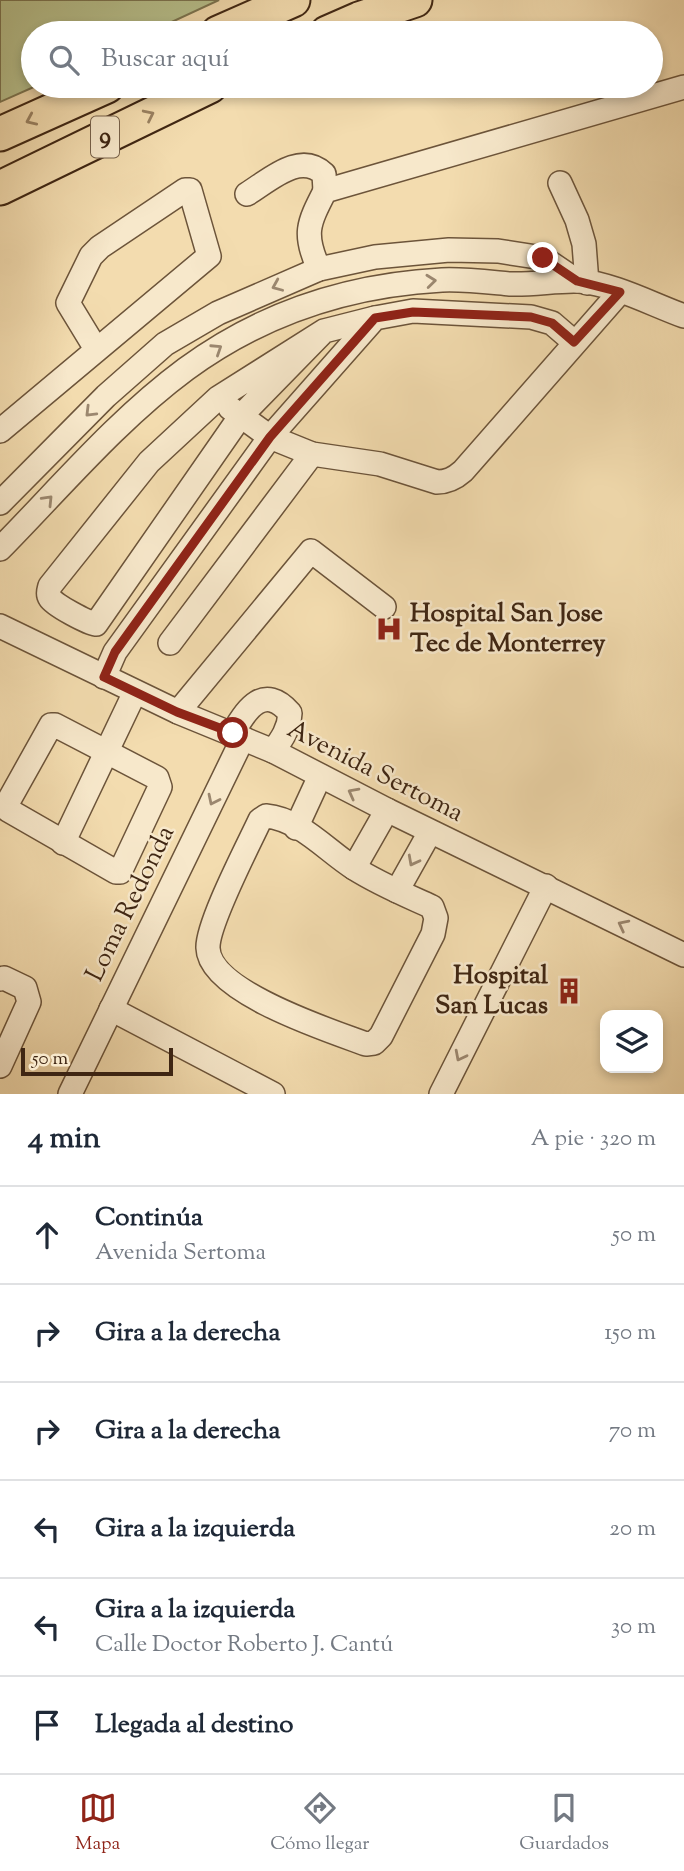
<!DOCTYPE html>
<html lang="es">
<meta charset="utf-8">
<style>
:root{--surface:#fff;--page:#f2f2f3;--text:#1f2937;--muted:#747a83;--line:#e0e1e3;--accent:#8f2418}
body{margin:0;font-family:"Sorts Mill Goudy",serif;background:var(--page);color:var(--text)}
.controls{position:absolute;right:21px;bottom:21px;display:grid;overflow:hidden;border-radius:14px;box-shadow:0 4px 10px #0003}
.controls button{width:63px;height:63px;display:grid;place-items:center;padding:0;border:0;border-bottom:2px solid var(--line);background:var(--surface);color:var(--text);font:35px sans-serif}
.scale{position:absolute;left:21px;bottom:18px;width:152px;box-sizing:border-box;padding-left:7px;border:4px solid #3f2613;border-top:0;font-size:19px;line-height:24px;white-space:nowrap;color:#3f2613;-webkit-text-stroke:5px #f7e8cb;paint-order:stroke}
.stop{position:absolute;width:21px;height:21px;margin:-16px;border:5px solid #8f2418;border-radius:50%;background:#fff}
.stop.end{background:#8f2418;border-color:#fff;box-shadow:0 2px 7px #0008}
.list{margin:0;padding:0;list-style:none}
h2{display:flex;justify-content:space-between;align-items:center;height:91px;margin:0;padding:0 28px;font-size:30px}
h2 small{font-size:23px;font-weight:400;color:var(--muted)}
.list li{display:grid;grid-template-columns:46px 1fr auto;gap:21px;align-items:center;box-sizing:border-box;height:98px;padding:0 28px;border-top:2px solid var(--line)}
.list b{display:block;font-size:26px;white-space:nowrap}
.list p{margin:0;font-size:23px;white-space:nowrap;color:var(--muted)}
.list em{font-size:23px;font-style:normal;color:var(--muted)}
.icon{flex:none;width:38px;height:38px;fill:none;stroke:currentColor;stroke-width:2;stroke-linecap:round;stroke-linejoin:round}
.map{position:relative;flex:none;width:684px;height:1094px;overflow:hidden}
.search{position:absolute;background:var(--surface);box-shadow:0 4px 10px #0003;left:21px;right:21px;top:21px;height:77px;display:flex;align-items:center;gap:18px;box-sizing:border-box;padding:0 24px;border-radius:38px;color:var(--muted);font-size:26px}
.sheet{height:679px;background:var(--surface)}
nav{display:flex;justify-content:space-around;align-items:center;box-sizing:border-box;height:98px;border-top:2px solid var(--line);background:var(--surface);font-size:19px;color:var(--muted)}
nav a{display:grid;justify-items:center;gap:4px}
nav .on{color:var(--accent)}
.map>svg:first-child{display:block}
</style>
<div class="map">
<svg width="684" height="1094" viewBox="0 0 684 1094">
<rect width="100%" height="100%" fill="#f3dcaf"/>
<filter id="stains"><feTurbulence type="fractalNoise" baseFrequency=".00286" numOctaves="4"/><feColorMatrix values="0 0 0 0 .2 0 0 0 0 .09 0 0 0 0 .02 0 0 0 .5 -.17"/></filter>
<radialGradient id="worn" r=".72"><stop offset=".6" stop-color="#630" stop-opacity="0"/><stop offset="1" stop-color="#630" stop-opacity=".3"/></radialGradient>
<!-- green -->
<polygon fill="#b7c18d" stroke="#7b7450" stroke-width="2" points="0,0 219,0 148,33 33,33 33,86 36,86 0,102"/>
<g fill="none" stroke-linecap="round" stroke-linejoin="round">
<!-- minor casing -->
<g stroke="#6c543a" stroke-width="26">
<g id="minor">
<polyline points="560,183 577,220 584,244 587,283"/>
<path d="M247,194C270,180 300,151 324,174L325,191"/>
<path d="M319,269C303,234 308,224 325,191L684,87"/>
<path d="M324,331L240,417L96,624C88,623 54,605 50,598C47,594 49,590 50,586L149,462L218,398L324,331L375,318"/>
<path d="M230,408L270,437L312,454L380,464L437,482C447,482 454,479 463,471L620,292"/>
<polyline points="0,431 209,256 190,190 185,190 100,247 91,256 68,303 96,349"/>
<polyline points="0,503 106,396 165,344 218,313 319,269 375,257 449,250 498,251 543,258 577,281"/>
<path d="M0,549C60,488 117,420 186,369C261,314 349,285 442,280C464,279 488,282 510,284C534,285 557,280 579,281C614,284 651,304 684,316"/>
<polyline points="0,626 178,712 273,751 387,810 684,955"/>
<polyline points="170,643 312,454"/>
<polyline points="104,677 115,652 270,437 375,318 413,311 531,317 552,323 574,342"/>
<polyline points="178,712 311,551 384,607"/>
<polygon points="51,725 55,725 157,778 160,787 120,872 116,872 8,810 8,802"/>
<path d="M233,733C246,709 264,683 290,713C289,729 282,739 273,751"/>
<path d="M266,816C300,819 327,851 354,868C379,884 406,895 432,907L436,918L433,934L381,1036L374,1043L366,1044C331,1031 209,992 208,948C207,924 248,846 260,820Z"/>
<polyline points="296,828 320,776"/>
<polyline points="63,843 135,692"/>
<polyline points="354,868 387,810"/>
<polyline points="397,891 430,832"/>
<polyline points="0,979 4,978 25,988 29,1002 0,1066"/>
<polyline points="111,1009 273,1094"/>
<polyline points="70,1094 243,738"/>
<polyline points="441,1094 546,886"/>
</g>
</g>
<!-- highway casing -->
<g stroke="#3f2613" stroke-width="37">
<g id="highway">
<polyline points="218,33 293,0"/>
<polyline points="327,33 359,19 415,0"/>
<polyline points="0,134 107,86"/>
<polyline points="0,188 210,86"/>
</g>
</g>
<!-- minor -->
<use href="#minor" stroke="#f7e8cb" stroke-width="23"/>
<!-- highway -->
<use href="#highway" stroke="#f3dcaf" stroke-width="33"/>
</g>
<!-- one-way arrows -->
<defs><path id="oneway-chevron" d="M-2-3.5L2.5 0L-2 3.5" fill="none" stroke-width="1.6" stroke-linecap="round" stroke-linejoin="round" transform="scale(1.75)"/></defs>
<g stroke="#998161">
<use href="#oneway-chevron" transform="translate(149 115) rotate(-26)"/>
<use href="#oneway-chevron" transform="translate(31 120) rotate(156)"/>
</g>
<g stroke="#9b876f">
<use href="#oneway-chevron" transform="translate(431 281) rotate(-6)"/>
<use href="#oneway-chevron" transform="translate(277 286) rotate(157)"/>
<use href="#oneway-chevron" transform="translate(217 349) rotate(-33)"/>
<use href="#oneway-chevron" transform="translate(90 412) rotate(135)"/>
<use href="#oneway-chevron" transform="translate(48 500) rotate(-46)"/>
<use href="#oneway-chevron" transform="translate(353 793) rotate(-152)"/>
<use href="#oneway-chevron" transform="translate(213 800) rotate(116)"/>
<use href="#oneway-chevron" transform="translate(413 861) rotate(118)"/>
<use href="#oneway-chevron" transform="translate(623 925) rotate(-153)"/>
<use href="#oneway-chevron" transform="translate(460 1056) rotate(117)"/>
</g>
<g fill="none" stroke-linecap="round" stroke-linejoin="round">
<!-- route -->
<polyline stroke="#8f2418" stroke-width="9" points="233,733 177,712 104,677 115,652 270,437 375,318 413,312 531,317 552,323 574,342 620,292 577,281 543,258"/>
</g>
<!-- icons -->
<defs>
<g id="hospital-bare" transform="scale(2.1)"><path d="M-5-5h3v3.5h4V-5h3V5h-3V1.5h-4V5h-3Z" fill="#8f2418" stroke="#f7e8cb" stroke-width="2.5" paint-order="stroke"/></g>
<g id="building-bare" transform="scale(2.1)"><path d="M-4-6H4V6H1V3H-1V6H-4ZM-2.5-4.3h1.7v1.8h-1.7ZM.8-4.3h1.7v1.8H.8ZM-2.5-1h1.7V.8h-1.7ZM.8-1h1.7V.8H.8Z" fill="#8f2418" stroke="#f7e8cb" stroke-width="2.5" paint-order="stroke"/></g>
</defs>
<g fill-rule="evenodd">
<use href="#hospital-bare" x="389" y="629"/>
<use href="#building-bare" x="569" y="991"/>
</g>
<g text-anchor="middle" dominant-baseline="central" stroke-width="5" stroke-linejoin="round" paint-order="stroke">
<!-- shield labels -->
<rect fill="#f7e8cb" stroke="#76604a" stroke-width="2" x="91" y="116.5" width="28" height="41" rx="5"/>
<g font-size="24" font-weight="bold" fill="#3f2613">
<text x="105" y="137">9</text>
</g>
<!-- poi labels -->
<g font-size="26" font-weight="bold" fill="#3f2613" stroke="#f7e8cb" text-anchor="start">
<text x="410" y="614">Hospital San Jose<tspan x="410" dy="30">Tec de Monterrey</tspan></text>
<text x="548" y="976" text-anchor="end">Hospital<tspan x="548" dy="30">San Lucas</tspan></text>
</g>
<!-- street labels -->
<g font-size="26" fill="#3f2613" stroke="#f7e8cb">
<text transform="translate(375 772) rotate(27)">Avenida Sertoma</text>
<text transform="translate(131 904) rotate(-64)">Loma Redonda</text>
</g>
</g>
<rect width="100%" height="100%" filter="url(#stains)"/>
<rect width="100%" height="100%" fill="url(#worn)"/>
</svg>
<div class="controls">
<button><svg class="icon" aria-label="layers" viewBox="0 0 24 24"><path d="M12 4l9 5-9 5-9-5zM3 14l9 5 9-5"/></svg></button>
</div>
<div class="scale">50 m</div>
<div class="stop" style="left:233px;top:733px"></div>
<div class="stop end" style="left:543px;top:258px"></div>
<div class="search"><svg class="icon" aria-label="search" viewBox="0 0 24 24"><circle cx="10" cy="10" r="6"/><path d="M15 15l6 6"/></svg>Buscar aquí</div>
</div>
<section class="sheet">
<h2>4 min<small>A pie · 320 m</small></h2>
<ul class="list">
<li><svg class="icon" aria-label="ahead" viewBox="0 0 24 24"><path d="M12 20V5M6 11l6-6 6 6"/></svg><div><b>Continúa</b><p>Avenida Sertoma</p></div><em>50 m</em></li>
<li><svg class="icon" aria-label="right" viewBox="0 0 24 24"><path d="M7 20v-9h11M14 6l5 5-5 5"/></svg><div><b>Gira a la derecha</b></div><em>150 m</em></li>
<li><svg class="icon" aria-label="right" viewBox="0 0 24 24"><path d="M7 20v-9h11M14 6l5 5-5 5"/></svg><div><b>Gira a la derecha</b></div><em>70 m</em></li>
<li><svg class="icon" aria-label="left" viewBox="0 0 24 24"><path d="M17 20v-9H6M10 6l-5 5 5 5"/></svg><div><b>Gira a la izquierda</b></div><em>20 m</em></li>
<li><svg class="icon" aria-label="left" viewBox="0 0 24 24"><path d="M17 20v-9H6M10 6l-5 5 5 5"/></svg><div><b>Gira a la izquierda</b><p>Calle Doctor Roberto J. Cantú</p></div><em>30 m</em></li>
<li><svg class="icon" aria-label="arrive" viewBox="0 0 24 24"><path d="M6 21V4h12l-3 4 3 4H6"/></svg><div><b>Llegada al destino</b></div></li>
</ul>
</section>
<nav>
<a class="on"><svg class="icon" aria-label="map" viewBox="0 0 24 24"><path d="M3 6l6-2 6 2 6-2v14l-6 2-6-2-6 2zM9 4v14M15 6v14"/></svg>Mapa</a>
<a><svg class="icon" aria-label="directions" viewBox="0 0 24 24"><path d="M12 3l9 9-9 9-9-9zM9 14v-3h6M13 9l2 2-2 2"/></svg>Cómo llegar</a>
<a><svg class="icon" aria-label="saved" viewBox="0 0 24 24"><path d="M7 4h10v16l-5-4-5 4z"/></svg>Guardados</a>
</nav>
